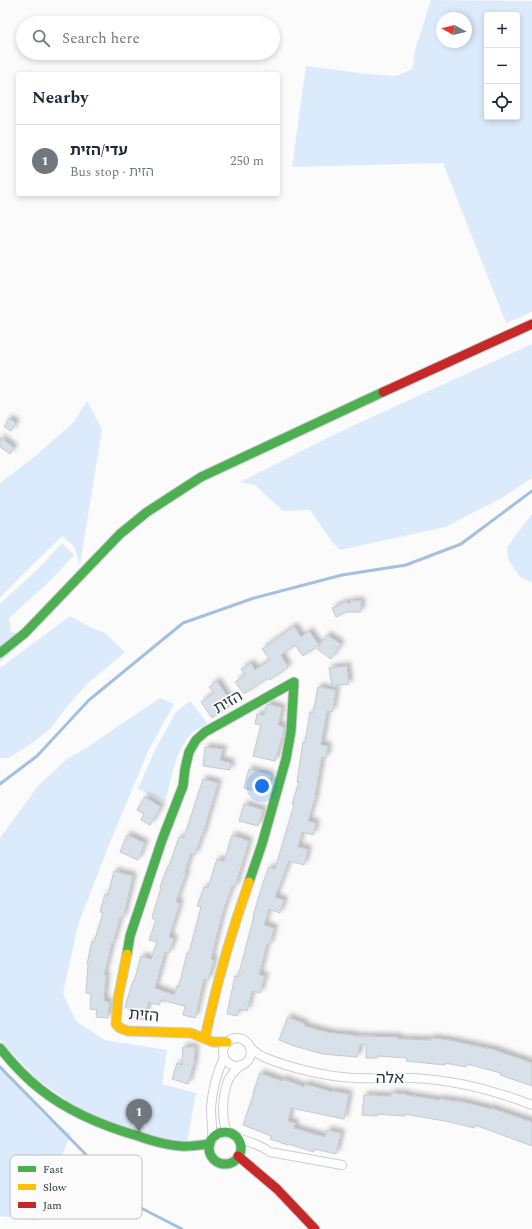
<!DOCTYPE html>
<meta charset="utf-8">
<style>
:root{--surface:#fff;--page:#f2f2f3;--text:#1f2937;--muted:#747a83;--line:#e0e1e3;--accent:#72777d}
body{margin:0;font-family:Spectral,"Noto Sans Hebrew",serif;background:var(--page);color:var(--text)}
.controls{position:absolute;right:12px;top:12px;display:grid;overflow:hidden;border-radius:4px;box-shadow:0 2px 6px #0003}
.controls button{width:36px;height:36px;display:grid;place-items:center;padding:0;border:0;border-bottom:1px solid var(--line);background:var(--surface);color:var(--text);font:20px sans-serif}
.compass{position:absolute;left:436px;top:12px;width:36px;height:36px;border-radius:50%;background:var(--surface);box-shadow:0 2px 6px #0003;rotate:278deg}
.you{position:absolute;left:262px;top:786px;width:14px;height:14px;margin:-10px;border:3px solid #fff;border-radius:50%;background:#1a73e8;box-shadow:0 0 0 6px #1a73e833}
.badge{display:grid;place-items:center;width:26px;height:26px;border-radius:50%;background:var(--accent);color:#fff;font-size:13px;font-weight:700}
.pin{position:absolute;translate:-50% -33px;filter:drop-shadow(0 1px 2px #0008)}
.pin::after{content:'';position:absolute;top:21px;width:14px;height:12px;background:inherit;clip-path:polygon(0 0,100% 0,50% 100%)}
.list{margin:0;padding:0;list-style:none}
h2{display:flex;justify-content:space-between;align-items:center;height:52px;margin:0;padding:0 16px;font-size:17px}
h2 small{font-size:13px;font-weight:400;color:var(--muted)}
.list li{display:grid;grid-template-columns:26px 1fr auto;gap:12px;align-items:center;box-sizing:border-box;height:72px;padding:0 16px;border-top:1px solid var(--line)}
.list b{display:block;font-size:15px;white-space:nowrap}
.list p{margin:0;font-size:13px;white-space:nowrap;color:var(--muted)}
.list em{font-size:13px;font-style:normal;color:var(--muted)}
.icon{flex:none;width:22px;height:22px;fill:none;stroke:currentColor;stroke-width:2;stroke-linecap:round;stroke-linejoin:round}
.map{position:relative;flex:none;width:532px;height:1229px;overflow:hidden}
.search{position:absolute;background:var(--surface);box-shadow:0 2px 6px #0003;left:16px;top:16px;width:264px;height:44px;display:flex;align-items:center;gap:10px;box-sizing:border-box;padding:0 14px;border-radius:22px;color:var(--muted);font-size:15px}
.panel{position:absolute;background:var(--surface);box-shadow:0 2px 6px #0003;left:16px;top:72px;width:264px;height:124px;border-radius:4px}
.map>svg:first-child{display:block}
</style>
<div class="map">
<svg width="532" height="1229" viewBox="0 0 532 1229">
<defs>
<filter id="shadow"><feDropShadow dx="3.5" dy="-3.5" stdDeviation="2" flood-color="#0004"/></filter>
</defs>
<rect width="100%" height="100%" fill="#fbfbfb"/>
<!-- green -->
<g fill="#dcebfc" fill-rule="evenodd">
<path d="M431,0L532,1V312L506,323L443,163L292,167L306,66L368,74L396,76L412,69L415,50ZM487,15H517V117H487ZM442,18H466V42H442Z"/>
<polygon points="532,344 532,478 500,499 445,527 340,550 333,543 310,510 283,511 255,485 240,482 337,433"/>
<polygon points="87,401 102,429 80,565 74,546 62,536 0,597 0,483 33,458 74,422"/>
<polygon points="532,514 532,583 519,576 508,559 507,547"/>
<polygon points="62,543 74,555 51,580 9,618 11,632 14,632 19,637 19,645 0,662 0,604 39,568"/>
<polygon points="70,616 90,627 105,633 125,652 87,684 69,704 51,728 35,741 9,758 0,758 0,668"/>
<polygon points="160,698 174,704 148,751 107,850 78,925 63,993 70,1009 77,1022 105,1040 167,1050 162,1084 196,1093 187,1142 153,1136 113,1125 79,1109 38,1080 0,1040 0,838 38,786 67,759 86,748"/>
<path d="M190,701L208,724C203,727 196,729 192,733C174,751 172,779 165,802L138,789L154,752L176,712Z"/>
<polygon points="0,1064 45,1116 71,1134 35,1220 0,1216"/>
</g>
<g fill="none" stroke-linecap="round" stroke-linejoin="round">
<!-- stream -->
<g stroke="#a4c0e0" stroke-width="3">
<polyline points="0,784 37,756 89,700 183,623 254,598 342,575 406,565 461,544 532,491"/>
<polyline points="0,1067 105,1174 141,1208 182,1229"/>
</g>
</g>
<!-- building -->
<g fill="#d8e0e9" stroke="#c6cacd" filter="url(#shadow)">
<polygon points="9,418 16,423 11,431 4,427"/>
<polygon points="0,437 14,448 10,454 0,447"/>
<polygon points="351,601 361,601 361,612 348,612 348,611 336,617 332,608 346,602 349,604"/>
<polygon points="294,626 301,637 309,631 319,645 303,656 295,645 281,655 288,667 270,680 268,678 244,694 235,682 245,675 241,669 251,663 255,670 270,660 262,649"/>
<polygon points="327,635 341,644 331,659 317,649"/>
<polygon points="347,666 349,684 332,686 329,668"/>
<polygon points="217,681 232,704 212,718 201,702 214,693 209,687"/>
<polygon points="318,687 336,690 332,712 327,711 321,745 328,746 326,758 322,757 315,795 316,795 308,821 316,823 313,835 302,832 298,847 308,849 304,865 289,861 275,897 284,900 280,913 269,909 264,925 274,928 270,944 267,944 259,975 265,976 260,993 252,991 247,1011 239,1009 237,1016 227,1014 235,976 238,977 254,916 253,916 263,883 269,867 275,869 294,805 292,804 299,782 297,782 303,742 305,742 310,712 313,713"/>
<polygon points="268,704 282,708 278,725 284,727 283,737 282,737 275,761 253,756 261,725 255,724 257,714 264,715 266,706"/>
<polygon points="205,747 223,749 220,760 231,763 230,770 203,766"/>
<polygon points="249,769 271,775 266,794 244,788"/>
<polygon points="203,779 218,783 202,837 201,837 195,855 191,853 185,872 186,873 176,902 180,903 169,937 174,939 169,953 165,952 155,988 174,995 177,986 179,986 187,953 189,953 201,907 197,906 204,887 208,888 217,859 224,862 232,835 249,841 235,887 232,886 222,914 211,959 214,960 208,980 204,979 195,1018 183,1015 185,1006 161,1000 159,1005 149,1002 143,1020 129,1016 131,1010 125,1007 133,981 134,982 141,956 151,959 157,942 149,940 156,920 152,918 161,888 160,887 168,866 169,867 179,837 184,838"/>
<polygon points="145,797 161,807 150,825 141,820 144,814 137,810"/>
<polygon points="244,804 263,810 258,826 239,821"/>
<polygon points="127,835 145,843 138,860 120,852"/>
<polygon points="114,871 133,876 123,918 120,917 113,943 112,942 104,975 106,975 104,1001 109,1002 108,1018 96,1017 97,1010 90,1009 91,994 86,993 88,965 87,964 92,941 94,942 103,913 100,912 105,894 108,895"/>
<polygon points="288,1017 305,1024 304,1026 331,1033 354,1035 354,1036 398,1037 398,1039 431,1040 431,1038 449,1040 495,1050 532,1063 532,1086 500,1075 501,1073 467,1064 466,1067 445,1063 445,1065 406,1061 407,1058 377,1056 377,1058 366,1058 366,1045 360,1044 357,1057 323,1054 294,1046 279,1040"/>
<polygon points="183,1047 195,1047 194,1063 188,1084 172,1079 177,1063 182,1065"/>
<polygon points="260,1073 282,1081 283,1079 304,1087 305,1084 332,1092 332,1091 349,1094 344,1119 291,1108 288,1121 295,1123 294,1128 325,1137 327,1130 341,1133 336,1154 314,1149 314,1152 288,1144 288,1145 270,1139 271,1136 243,1125 254,1093 253,1093"/>
<polygon points="391,1093 406,1094 406,1095 439,1100 440,1099 463,1102 491,1109 491,1108 532,1122 532,1146 475,1125 474,1128 450,1122 405,1114 405,1116 377,1114 377,1116 362,1115 364,1095 391,1096"/>
</g>
<g fill="none" stroke-linecap="round" stroke-linejoin="round">
<!-- street casing -->
<g stroke="#cacdd2" stroke-width="10">
<g id="street">
<circle cx="237" cy="1052" r="14"/>
<path d="M250,1048C255,1051 260,1056 266,1058C291,1068 327,1077 355,1078C374,1079 394,1077 413,1078C454,1080 494,1090 532,1105"/>
<path d="M230,1133H228C220,1120 223,1094 228,1081C230,1075 235,1071 240,1066"/>
<path d="M237,1138C249,1141 260,1145 270,1152L342,1165"/>
<path d="M212,1139C213,1129 211,1119 211,1108C212,1091 217,1073 224,1057"/>
</g>
</g>
<!-- fast casing -->
<g stroke="#cacdd2" stroke-width="11">
<g id="fast">
<polyline points="0,653 25,633 120,534 147,512 201,477 383,392"/>
<polyline points="127,954 130,936 162,840 183,786 185,769 189,752 196,740 205,732 294,682 291,731 286,759 262,844 249,882"/>
<path d="M0,1048C12,1063 25,1077 40,1089C69,1112 103,1126 138,1136C152,1141 165,1145 180,1146C190,1147 200,1145 210,1144"/>
<circle cx="225" cy="1148" r="16"/>
</g>
</g>
<!-- slow casing -->
<g stroke="#cacdd2" stroke-width="11">
<g id="slow">
<polyline points="127,954 118,998 116,1024 120,1028 128,1031 191,1033 213,1042 227,1042"/>
<path d="M205,1038C216,985 231,933 249,882"/>
</g>
</g>
<!-- jam casing -->
<g stroke="#cacdd2" stroke-width="11">
<g id="jam">
<polyline points="383,392 532,324"/>
<polyline points="238,1156 277,1189 315,1229"/>
</g>
</g>
<!-- street -->
<use href="#street" stroke="#fefefe" stroke-width="8"/>
<!-- fast -->
<use href="#fast" stroke="#4caf50" stroke-width="9"/>
<!-- slow -->
<use href="#slow" stroke="#ffc107" stroke-width="9"/>
<!-- jam -->
<use href="#jam" stroke="#c62828" stroke-width="9"/>
</g>
<g text-anchor="middle" dominant-baseline="central" stroke-width="3.5" stroke-linejoin="round" paint-order="stroke">
<!-- street labels -->
<g font-size="16" fill="#293039" stroke="#fbfbfb">
<text transform="translate(228 702) rotate(-30)">הזית</text>
<text transform="translate(144 1015) rotate(5)">הזית</text>
<text x="390" y="1078">אלה</text>
</g>
</g>
<!-- legend -->
<rect x="10" y="1155" width="132" height="64" rx="6" fill="#fbfbfb" stroke="#bcbec1" stroke-width="1"/>
<rect x="18" y="1166" width="18" height="6" fill="#4caf50"/>
<rect x="18" y="1184" width="18" height="6" fill="#ffc107"/>
<rect x="18" y="1202" width="18" height="6" fill="#c62828"/>
<g font-size="11" fill="#293039">
<text x="43" y="1173">Fast</text>
<text x="43" y="1191">Slow</text>
<text x="43" y="1209">Jam</text>
</g>
</svg>
<div class="controls">
<button>+</button>
<button>−</button>
<button><svg class="icon" aria-label="locate" viewBox="0 0 24 24"><circle cx="12" cy="12" r="6"/><path d="M12 2v4M12 18v4M2 12h4M18 12h4"/></svg></button>
</div>
<svg class="compass" viewBox="-18 -18 36 36"><path d="M0-13l5 13h-10z" fill="#e53935"/><path d="M0 13l5-13h-10z" fill="#747a83"/></svg>
<div class="you"></div>
<div class="pin badge" style="left:139px;top:1132px">1</div>
<div class="search"><svg class="icon" aria-label="search" viewBox="0 0 24 24"><circle cx="10" cy="10" r="6"/><path d="M15 15l6 6"/></svg>Search here</div>
<section class="panel">
<h2>Nearby<small></small></h2>
<ul class="list">
<li><span class="badge">1</span><div><b>עדי/הזית</b><p>Bus stop · הזית</p></div><em>250 m</em></li>
</ul>
</section>
</div>
